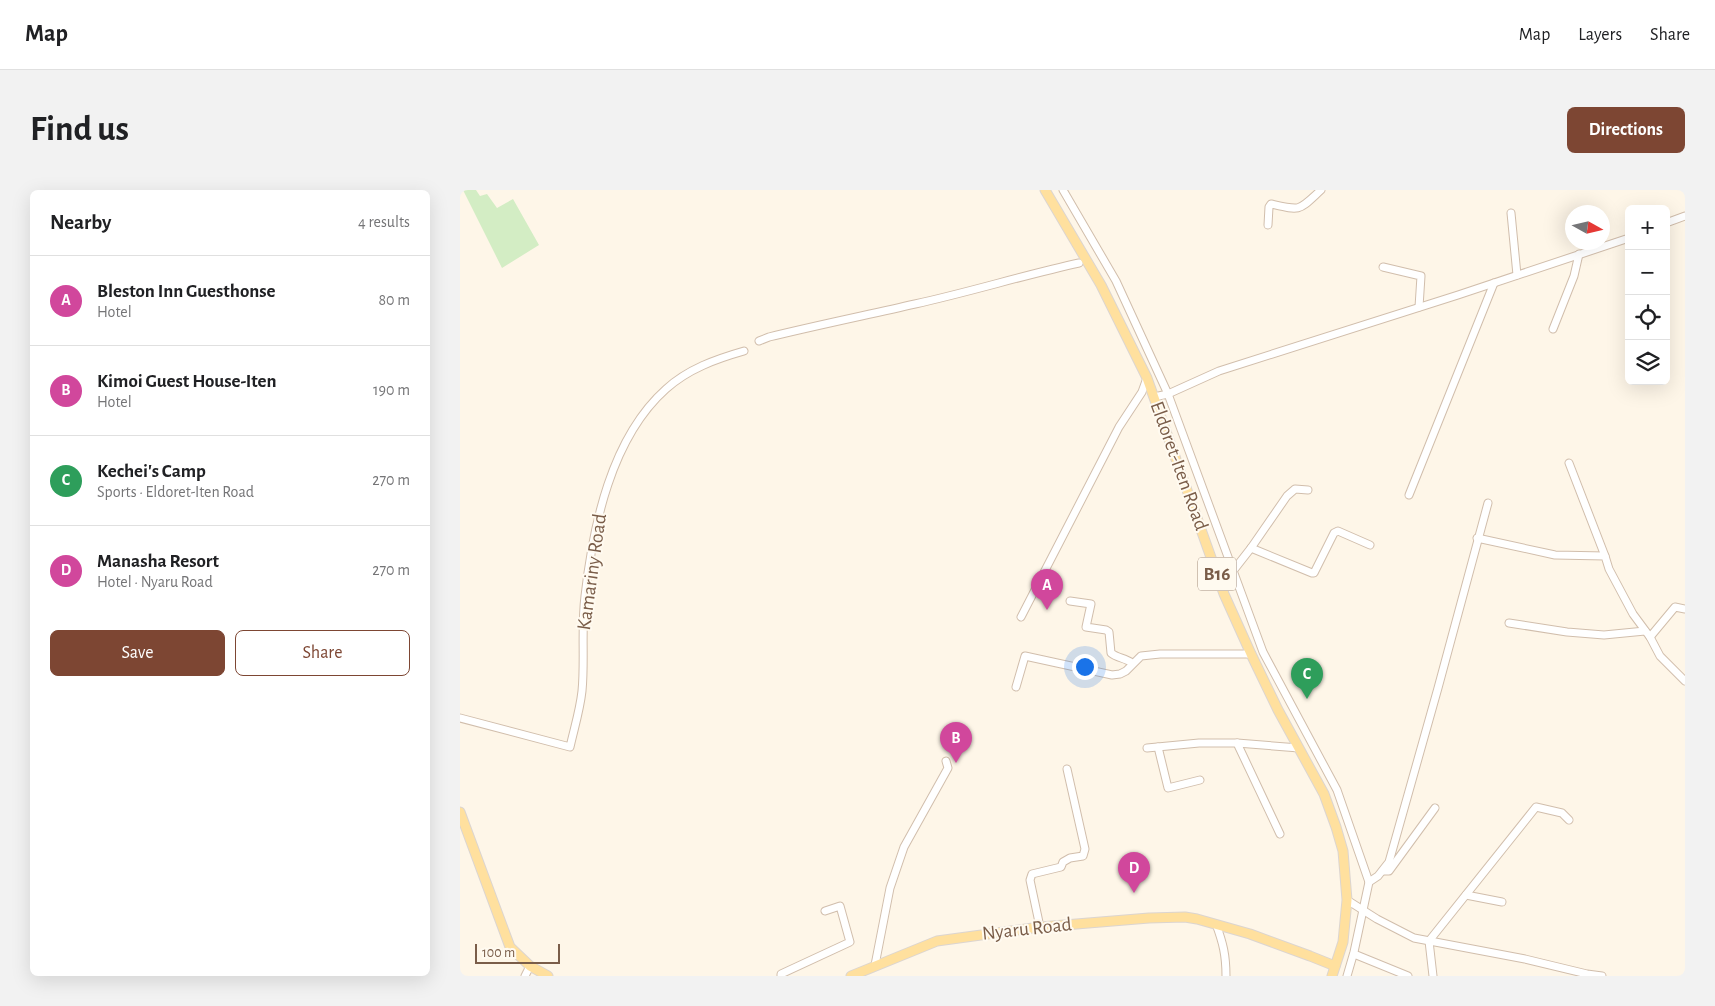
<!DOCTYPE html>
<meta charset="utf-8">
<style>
:root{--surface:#fff;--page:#f2f2f2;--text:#202124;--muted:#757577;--line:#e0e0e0;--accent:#7d4633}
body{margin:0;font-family:"Alegreya Sans",sans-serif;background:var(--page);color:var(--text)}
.controls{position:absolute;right:15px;top:15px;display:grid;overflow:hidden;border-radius:8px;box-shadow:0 5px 20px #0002}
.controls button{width:45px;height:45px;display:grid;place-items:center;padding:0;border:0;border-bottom:1px solid var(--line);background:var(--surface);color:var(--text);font:25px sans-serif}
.compass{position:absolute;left:1105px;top:15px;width:45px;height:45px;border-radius:50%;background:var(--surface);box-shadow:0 5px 20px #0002;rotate:98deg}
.scale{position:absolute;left:15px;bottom:12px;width:85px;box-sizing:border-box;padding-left:5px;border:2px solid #7a5d49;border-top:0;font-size:14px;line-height:18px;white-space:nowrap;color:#7a5d49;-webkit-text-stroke:4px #fffaf0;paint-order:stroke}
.you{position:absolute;left:624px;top:476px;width:18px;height:18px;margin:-12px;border:4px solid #fff;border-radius:50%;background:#1a73e8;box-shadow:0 0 0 8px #1a73e833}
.badge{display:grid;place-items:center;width:32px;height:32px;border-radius:50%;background:var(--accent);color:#fff;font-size:16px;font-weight:700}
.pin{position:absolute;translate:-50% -41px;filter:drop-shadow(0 1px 2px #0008)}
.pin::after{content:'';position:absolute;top:26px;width:18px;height:15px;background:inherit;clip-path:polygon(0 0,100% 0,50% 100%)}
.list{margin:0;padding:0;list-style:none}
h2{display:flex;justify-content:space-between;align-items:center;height:65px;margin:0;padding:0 20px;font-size:21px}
h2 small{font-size:16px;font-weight:400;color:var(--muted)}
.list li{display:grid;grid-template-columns:32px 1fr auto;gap:15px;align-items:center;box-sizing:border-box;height:90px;padding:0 20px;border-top:1px solid var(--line)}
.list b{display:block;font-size:19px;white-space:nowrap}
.list p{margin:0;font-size:16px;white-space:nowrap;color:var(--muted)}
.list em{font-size:16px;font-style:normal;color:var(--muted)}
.actions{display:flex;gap:10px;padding:15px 20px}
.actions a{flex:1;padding:11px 0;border:1px solid var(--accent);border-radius:8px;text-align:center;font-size:18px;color:var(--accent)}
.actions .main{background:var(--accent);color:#fff}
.icon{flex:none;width:28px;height:28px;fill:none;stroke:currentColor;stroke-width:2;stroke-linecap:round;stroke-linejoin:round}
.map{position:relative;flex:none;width:1225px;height:786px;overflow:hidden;border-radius:8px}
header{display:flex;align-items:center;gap:30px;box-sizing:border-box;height:70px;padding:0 25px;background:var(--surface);border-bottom:1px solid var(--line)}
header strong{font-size:24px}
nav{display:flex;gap:28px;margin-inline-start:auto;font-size:18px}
.intro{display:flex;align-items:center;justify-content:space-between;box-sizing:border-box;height:120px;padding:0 30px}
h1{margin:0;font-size:35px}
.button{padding:12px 22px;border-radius:8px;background:var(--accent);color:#fff;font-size:18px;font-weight:700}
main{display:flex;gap:30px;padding:0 30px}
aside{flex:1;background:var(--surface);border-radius:8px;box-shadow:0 5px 20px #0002}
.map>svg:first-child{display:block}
</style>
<header>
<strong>Map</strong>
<nav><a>Map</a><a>Layers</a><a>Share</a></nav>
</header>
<div class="intro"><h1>Find us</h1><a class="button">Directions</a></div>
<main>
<aside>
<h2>Nearby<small>4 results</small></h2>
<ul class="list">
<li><span class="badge" style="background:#d1479c">A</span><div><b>Bleston Inn Guesthonse</b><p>Hotel</p></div><em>80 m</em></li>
<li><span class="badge" style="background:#d1479c">B</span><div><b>Kimoi Guest House-Iten</b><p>Hotel</p></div><em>190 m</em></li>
<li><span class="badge" style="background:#2e9e5b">C</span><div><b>Kechei's Camp</b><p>Sports · Eldoret-Iten Road</p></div><em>270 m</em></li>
<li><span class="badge" style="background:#d1479c">D</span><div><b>Manasha Resort</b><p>Hotel · Nyaru Road</p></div><em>270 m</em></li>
</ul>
<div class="actions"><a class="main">Save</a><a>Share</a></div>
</aside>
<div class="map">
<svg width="1225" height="786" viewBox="0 0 1225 786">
<rect width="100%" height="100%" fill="#fef6e8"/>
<!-- green -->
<polygon fill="#d3edc4" points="3,0 16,0 20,6 27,4 37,18 53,9 79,55 42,78"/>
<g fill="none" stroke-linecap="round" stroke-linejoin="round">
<!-- minor casing -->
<g stroke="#d1beac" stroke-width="9">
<g id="minor">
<polyline points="603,0 656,91 708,204 803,462 877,600 909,692"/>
<polyline points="1051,23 1057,85"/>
<polyline points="1206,33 1225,26"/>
<path d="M808,35L809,17L811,14C842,21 838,21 861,0"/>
<polyline points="923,77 961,86 959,117"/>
<polyline points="1093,139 1114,86 1119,64"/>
<path d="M299,151L309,147C358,135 407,125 455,114C510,102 564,85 619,73"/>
<polyline points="694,207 708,204 759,181 998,105 1169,48"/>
<polyline points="1109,273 1145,366"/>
<polyline points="949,305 1034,93"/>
<polyline points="1017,348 1095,365 1145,366 1149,379 1173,424 1190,447 1200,466 1225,491"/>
<polyline points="791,358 852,383 854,383 874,343 878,341 910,355"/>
<polyline points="759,388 773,381 791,358 827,306 835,299 848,300"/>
<path d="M610,411L631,414L626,437L646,440L649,442L651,463C657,468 665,468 672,473"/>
<polyline points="561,427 659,237 682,202 687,188"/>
<polyline points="1049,433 1107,442 1144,445 1185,441"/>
<polyline points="1190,447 1215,417 1225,419"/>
<polyline points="556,497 565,466 652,485 660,484 666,481 681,466 700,464 791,464"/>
<path d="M0,528L110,557C114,539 120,520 122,501C125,470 121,438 125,406C133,336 151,248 206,199C228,179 256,169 284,161"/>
<polyline points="777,553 820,644"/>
<polyline points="698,557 708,598 740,590"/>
<polyline points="687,558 739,553 777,553 839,558"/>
<polyline points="923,681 929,681 975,618"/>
<polyline points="1006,705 1042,712"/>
<polyline points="887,710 917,729 954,748 1065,769 1127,784 1142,786"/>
<path d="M756,734C763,753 766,765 766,786"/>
<polyline points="580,737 570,690 572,684 601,677 603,672 610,668 623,666 625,659 607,579"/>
<polyline points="894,764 948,786"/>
<polyline points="415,775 430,698 444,657 488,578 486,571"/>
<polyline points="65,786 70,776"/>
<polyline points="321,786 321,784 390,752 380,716 365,721"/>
<polyline points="887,786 894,762 909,692 918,686 929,672 978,498 1028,313"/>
<polyline points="973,786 969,751 1076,617 1102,623 1109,630"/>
</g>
</g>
<!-- major casing -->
<g stroke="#dcd5d0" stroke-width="11">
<g id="major">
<polyline points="585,0 641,95 687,188 764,404 791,464 818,520 864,604 876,637 883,661 887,710 883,752 872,786"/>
<polyline points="0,622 50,757 70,776 88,786"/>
<polyline points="391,786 477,751 580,737 689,728 725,727 737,729 790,744 850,766 875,776"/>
</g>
</g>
<!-- minor -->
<use href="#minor" stroke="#fff" stroke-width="7"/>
<!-- major -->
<use href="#major" stroke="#ffe09e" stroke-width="9"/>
</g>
<g text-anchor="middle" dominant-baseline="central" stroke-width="4" stroke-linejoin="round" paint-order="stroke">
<!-- shield labels -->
<rect fill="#fffaf0" stroke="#a28c7b" stroke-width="1" x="738" y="367.5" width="38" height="33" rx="4"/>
<g font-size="19" font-weight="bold" fill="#7a5d49">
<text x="757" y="384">B16</text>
</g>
<!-- street labels -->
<g font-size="20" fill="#7a5d49" stroke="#fffaf0">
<text transform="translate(719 276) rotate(70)">Eldoret-Iten Road</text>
<text transform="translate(132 382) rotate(-82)">Kamariny Road</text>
<text transform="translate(567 739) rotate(-6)">Nyaru Road</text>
</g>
</g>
</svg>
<div class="controls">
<button>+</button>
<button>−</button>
<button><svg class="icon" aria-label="locate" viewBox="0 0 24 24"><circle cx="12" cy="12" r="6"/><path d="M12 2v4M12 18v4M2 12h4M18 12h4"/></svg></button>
<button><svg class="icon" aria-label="layers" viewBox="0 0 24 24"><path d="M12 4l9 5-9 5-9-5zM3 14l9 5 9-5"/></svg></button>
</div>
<svg class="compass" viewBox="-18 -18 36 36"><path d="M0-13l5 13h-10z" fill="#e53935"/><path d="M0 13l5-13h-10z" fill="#757577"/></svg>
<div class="scale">100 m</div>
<div class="you"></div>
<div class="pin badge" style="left:587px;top:420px;background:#d1479c">A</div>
<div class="pin badge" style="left:496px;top:573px;background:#d1479c">B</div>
<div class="pin badge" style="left:847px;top:509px;background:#2e9e5b">C</div>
<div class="pin badge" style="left:674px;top:703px;background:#d1479c">D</div>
</div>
</main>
